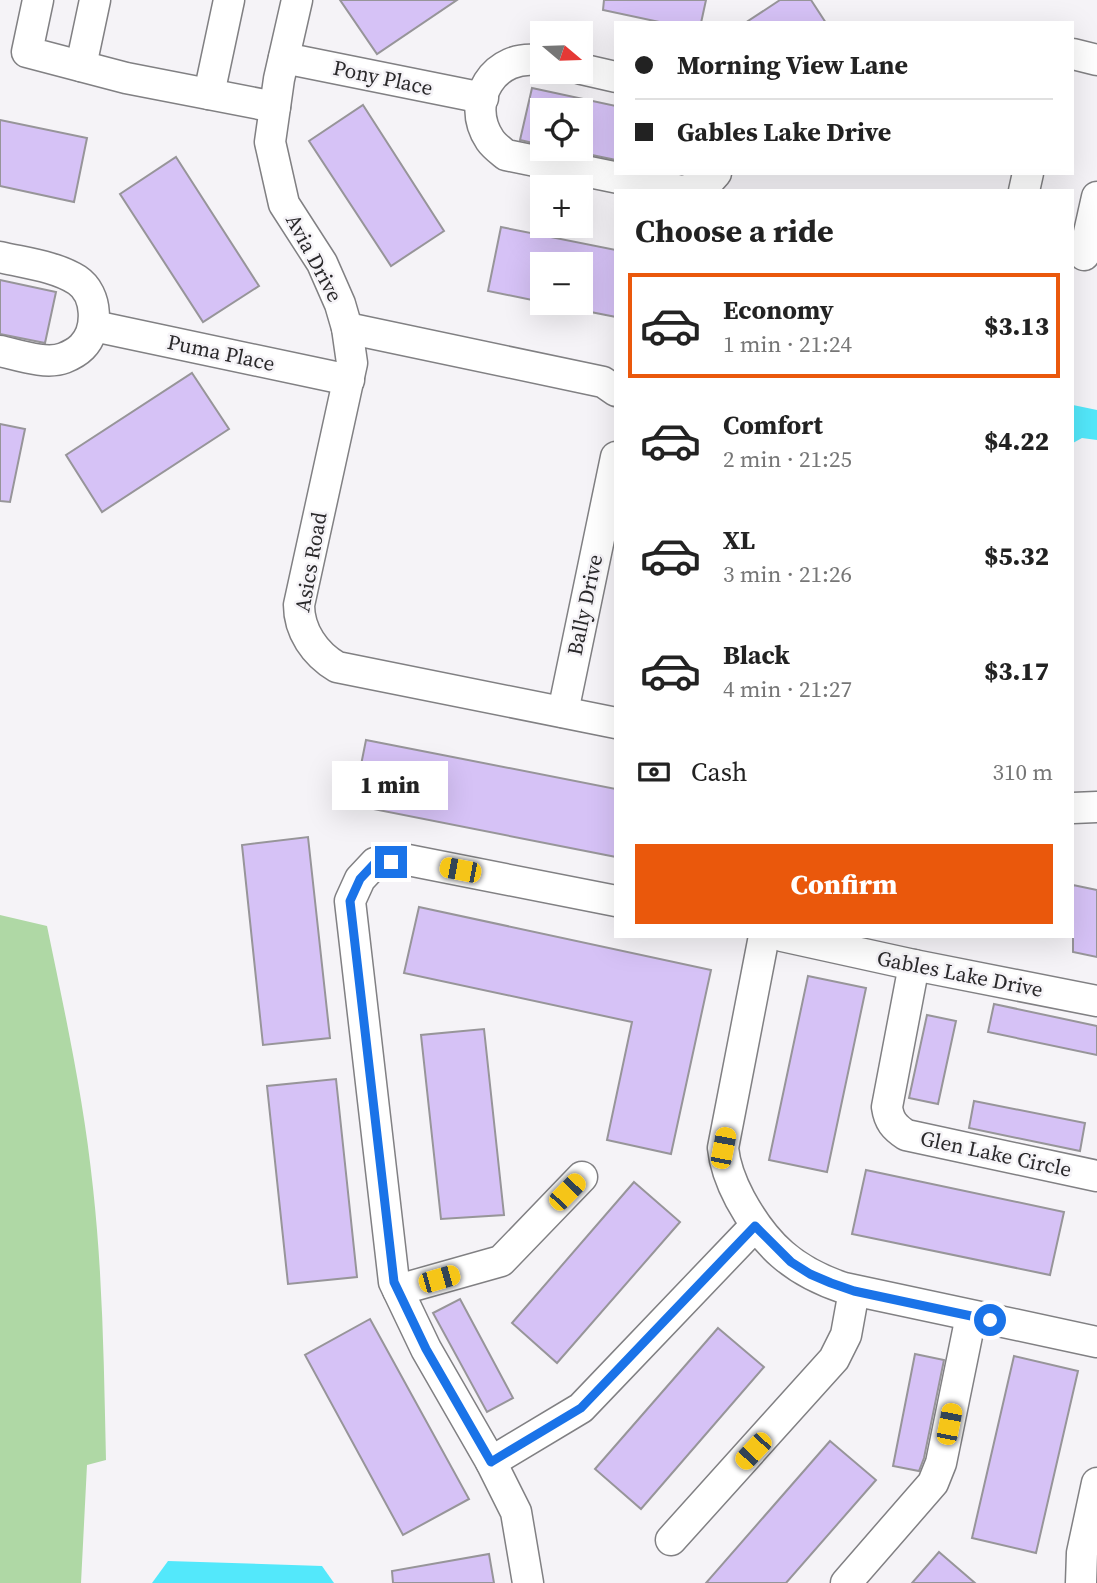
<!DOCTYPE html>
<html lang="en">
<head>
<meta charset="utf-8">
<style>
	body { margin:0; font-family:"Source Serif 4",serif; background:#f2f2f2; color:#222; height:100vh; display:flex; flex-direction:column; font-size:26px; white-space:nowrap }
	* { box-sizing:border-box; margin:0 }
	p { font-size:23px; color:#767676 }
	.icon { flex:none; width:38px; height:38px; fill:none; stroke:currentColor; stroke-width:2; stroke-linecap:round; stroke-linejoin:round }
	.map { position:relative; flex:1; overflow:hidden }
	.sheet { position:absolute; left:614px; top:189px; width:460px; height:749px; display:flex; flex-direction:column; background:#fff; border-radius:0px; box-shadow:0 7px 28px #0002 }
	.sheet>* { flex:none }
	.hud { position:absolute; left:614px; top:21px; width:460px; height:154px; border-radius:0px; box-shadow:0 7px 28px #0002; display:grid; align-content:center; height:154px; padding:0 21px; background:#fff }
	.needle { width:46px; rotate:109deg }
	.buttons { position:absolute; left:530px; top:21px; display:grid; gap:14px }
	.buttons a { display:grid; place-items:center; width:63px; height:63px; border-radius:0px; background:#fff; box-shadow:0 7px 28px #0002; font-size:35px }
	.end { position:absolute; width:32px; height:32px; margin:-16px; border:9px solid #1a73e8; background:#fff; box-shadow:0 0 0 4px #fff }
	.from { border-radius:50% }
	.bubble { position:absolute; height:49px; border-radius:0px; background:#fff; box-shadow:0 7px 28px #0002; font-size:23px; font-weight:800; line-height:49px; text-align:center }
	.car { position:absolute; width:21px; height:42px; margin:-21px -10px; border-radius:9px; box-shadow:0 0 5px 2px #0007; background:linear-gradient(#f5c518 24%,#345 0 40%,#f5c518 0 76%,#345 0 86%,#f5c518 0) }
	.hud b { display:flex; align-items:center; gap:24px; height:66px; font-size:26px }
	.hud b+b { border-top:2px solid #e0e0e0 }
	.hud i { width:18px; height:18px; background:#222 }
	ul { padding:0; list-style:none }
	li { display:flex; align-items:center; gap:21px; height:105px; margin:0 14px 10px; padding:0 7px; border:4px solid transparent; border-radius:0px }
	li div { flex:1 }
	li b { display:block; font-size:26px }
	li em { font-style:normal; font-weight:800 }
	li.current { border-color:#ea580c }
	li>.icon { width:63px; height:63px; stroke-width:1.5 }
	h2 { padding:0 21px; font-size:32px; line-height:84px }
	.pay { display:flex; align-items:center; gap:18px; height:77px; padding:0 21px; font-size:26px }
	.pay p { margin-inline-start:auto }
	.primary-button { display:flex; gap:14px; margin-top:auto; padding:14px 21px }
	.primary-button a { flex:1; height:80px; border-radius:0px; background:#ea580c; color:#fff; font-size:28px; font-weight:800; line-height:80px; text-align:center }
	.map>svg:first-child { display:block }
	.green { fill:#afd8a5 }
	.water { fill:#53e8fb }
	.building { fill:#d6c2f6; stroke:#979599; stroke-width:2 }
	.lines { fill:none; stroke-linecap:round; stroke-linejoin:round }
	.minor-casing { stroke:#818083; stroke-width:33 }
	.minor { stroke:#fff; stroke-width:30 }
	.route { stroke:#1a73e8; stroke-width:9 }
	.labels { text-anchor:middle; stroke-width:5; stroke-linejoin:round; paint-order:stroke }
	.street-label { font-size:21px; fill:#2a292b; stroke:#f5f3f7 }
</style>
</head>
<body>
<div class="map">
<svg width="1097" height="1583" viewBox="0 0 1097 1583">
	<rect width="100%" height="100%" fill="#f5f3f7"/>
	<path class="green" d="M0,915L47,926C65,1013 84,1100 93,1188C103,1279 104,1370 106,1460L87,1465L81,1583H0Z"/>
	<g class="water">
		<polygon points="1073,405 1097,410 1097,440 1082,438 1073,443"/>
		<polygon points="168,1561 322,1566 334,1583 152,1583"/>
	</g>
	<g class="building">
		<polygon points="340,0 457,0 377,54"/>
		<polygon points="604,0 706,0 701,23 664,23 603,10"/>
		<polygon points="780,0 811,0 826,23 745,23"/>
		<polygon points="532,88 616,106 616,160 563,149 581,149 581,110 542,110 542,145 520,140"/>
		<polygon points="363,105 444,231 391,266 309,141"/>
		<polygon points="0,120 87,138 74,202 0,186"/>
		<polygon points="176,157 259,286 203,322 120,194"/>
		<polygon points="501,227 616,250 616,317 545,303 581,303 581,264 542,264 542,302 488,291"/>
		<polygon points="0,280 56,292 45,343 0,334"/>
		<polygon points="192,373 229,429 102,512 66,455"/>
		<polygon points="0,424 25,429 10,502 0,501"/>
		<polygon points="366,740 616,789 616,857 353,805"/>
		<polygon points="308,837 330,1038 263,1045 242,845"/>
		<polygon points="1073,885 1097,890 1097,957 1073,952"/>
		<polygon points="419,907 711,970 671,1154 607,1140 632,1022 404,973"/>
		<polygon points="808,976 866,988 827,1172 769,1160"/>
		<polygon points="994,1004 1097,1026 1097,1055 988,1032"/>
		<polygon points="927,1015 956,1021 938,1104 909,1098"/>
		<polygon points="484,1029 504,1215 441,1219 421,1035"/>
		<polygon points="336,1079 357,1277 288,1284 267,1086"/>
		<polygon points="974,1101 1085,1123 1080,1151 969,1128"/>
		<polygon points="866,1170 1064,1212 1050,1275 852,1234"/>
		<polygon points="634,1182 680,1222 557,1363 512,1323"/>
		<polygon points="460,1299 513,1398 487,1412 433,1313"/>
		<polygon points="370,1319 469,1499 403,1535 305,1355"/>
		<polygon points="718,1328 764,1367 641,1509 595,1469"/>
		<polygon points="915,1354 944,1360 924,1458 919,1471 893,1466"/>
		<polygon points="1014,1356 1078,1371 1036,1553 972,1538"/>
		<polygon points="830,1441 876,1480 786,1583 706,1583"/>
		<polygon points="939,1552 975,1583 912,1583"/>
		<polygon points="489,1554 494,1583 393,1583 392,1571"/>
	</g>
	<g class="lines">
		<defs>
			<g id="minor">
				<polyline points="38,0 27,52 126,78 275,107"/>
				<path d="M297,0L279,79L270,142L284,204L322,263L340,304L347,328L352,363L299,605C299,631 315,654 337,667L616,723"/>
				<polyline points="1073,54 1097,60"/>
				<polyline points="284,58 483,98"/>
				<path d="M542,61C494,51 464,102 490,140C494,146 501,151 506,155L682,191"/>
				<polyline points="81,66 95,0"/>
				<polyline points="581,69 616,77"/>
				<polyline points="209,94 229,0"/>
				<polyline points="684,191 708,182 716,173"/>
				<polyline points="1024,191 1028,173"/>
				<polyline points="1084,255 1097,197"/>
				<path d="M0,257C25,263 55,266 77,280C98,294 99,330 82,347C78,351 69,356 64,358C46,365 18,355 0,351"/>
				<polyline points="94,326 349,380"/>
				<polyline points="347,328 603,382 616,391"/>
				<polyline points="563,712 616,457"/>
				<polyline points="1073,808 1097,807"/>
				<path d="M764,936L723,1148C725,1167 731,1182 740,1199C765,1245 793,1271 844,1288L1097,1342"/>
				<polyline points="782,936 914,965 1097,1001"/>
				<path d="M914,965L887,1107C889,1121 894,1127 906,1135L1097,1176"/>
				<polyline points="398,1290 501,1261 582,1177"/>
				<polyline points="491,1462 581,1408 755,1226"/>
				<polyline points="671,1540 834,1359 846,1335 854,1291"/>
				<polyline points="528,1583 516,1512 491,1462 426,1349 394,1282 350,901 360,879 375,863 408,860 616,901"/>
				<polyline points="846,1583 933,1483 941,1463 971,1316"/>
				<polyline points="1081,1583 1082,1553 1097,1483"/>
			</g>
		</defs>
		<use href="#minor" class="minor-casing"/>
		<use href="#minor" class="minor"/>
	</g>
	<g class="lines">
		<polyline class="route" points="391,862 375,863 360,879 350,901 394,1282 426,1349 491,1462 581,1408 755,1226 791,1262 810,1274 831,1283 854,1291 990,1320"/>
	</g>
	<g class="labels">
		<g class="street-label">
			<text transform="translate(383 78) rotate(12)" y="7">Pony Place</text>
			<text transform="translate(314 258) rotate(62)" y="7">Avia Drive</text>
			<text transform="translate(221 353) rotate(12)" y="7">Puma Place</text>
			<text transform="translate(311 562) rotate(-80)" y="7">Asics Road</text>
			<text transform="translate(585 605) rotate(-78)" y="7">Bally Drive</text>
			<text transform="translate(960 974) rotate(11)" y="7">Gables Lake Drive</text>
			<text transform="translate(996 1154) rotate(12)" y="7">Glen Lake Circle</text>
		</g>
	</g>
</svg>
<div class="buttons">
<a><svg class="needle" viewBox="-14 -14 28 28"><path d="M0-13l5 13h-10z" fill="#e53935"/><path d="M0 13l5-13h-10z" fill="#767676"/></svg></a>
<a><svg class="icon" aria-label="locate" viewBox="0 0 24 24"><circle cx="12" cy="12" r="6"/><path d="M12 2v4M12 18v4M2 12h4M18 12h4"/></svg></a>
<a>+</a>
<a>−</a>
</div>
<i class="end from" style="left:990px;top:1320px"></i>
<i class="end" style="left:391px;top:862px"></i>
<div class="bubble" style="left:332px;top:761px;width:116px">1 min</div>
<i class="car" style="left:460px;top:870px;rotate:281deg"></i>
<i class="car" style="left:723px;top:1148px;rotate:11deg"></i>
<i class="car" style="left:567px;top:1192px;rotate:44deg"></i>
<i class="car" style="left:439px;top:1279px;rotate:74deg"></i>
<i class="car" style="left:949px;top:1424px;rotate:11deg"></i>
<i class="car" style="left:753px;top:1451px;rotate:223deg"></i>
<div class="hud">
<b><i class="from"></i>Morning View Lane</b>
<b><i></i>Gables Lake Drive</b>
</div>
<section class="sheet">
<h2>Choose a ride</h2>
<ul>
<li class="current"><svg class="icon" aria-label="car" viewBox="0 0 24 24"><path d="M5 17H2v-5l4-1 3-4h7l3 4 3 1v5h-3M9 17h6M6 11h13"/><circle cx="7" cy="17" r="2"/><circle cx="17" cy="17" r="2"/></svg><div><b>Economy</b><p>1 min · 21:24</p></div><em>$3.13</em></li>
<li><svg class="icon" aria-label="car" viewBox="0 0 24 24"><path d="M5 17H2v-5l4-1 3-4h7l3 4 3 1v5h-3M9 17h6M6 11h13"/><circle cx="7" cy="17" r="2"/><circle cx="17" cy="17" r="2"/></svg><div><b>Comfort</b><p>2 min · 21:25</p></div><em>$4.22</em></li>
<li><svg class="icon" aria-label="car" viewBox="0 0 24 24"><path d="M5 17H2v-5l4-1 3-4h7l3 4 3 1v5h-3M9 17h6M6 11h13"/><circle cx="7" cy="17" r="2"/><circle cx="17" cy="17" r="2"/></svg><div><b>XL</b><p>3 min · 21:26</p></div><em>$5.32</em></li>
<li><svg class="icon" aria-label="car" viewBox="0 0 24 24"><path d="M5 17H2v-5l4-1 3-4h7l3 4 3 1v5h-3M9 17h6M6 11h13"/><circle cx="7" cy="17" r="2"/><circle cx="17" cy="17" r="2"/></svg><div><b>Black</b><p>4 min · 21:27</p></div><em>$3.17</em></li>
</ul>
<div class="pay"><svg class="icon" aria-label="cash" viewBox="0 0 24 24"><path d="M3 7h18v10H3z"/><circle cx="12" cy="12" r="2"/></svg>Cash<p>310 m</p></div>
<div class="primary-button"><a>Confirm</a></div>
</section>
</div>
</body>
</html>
